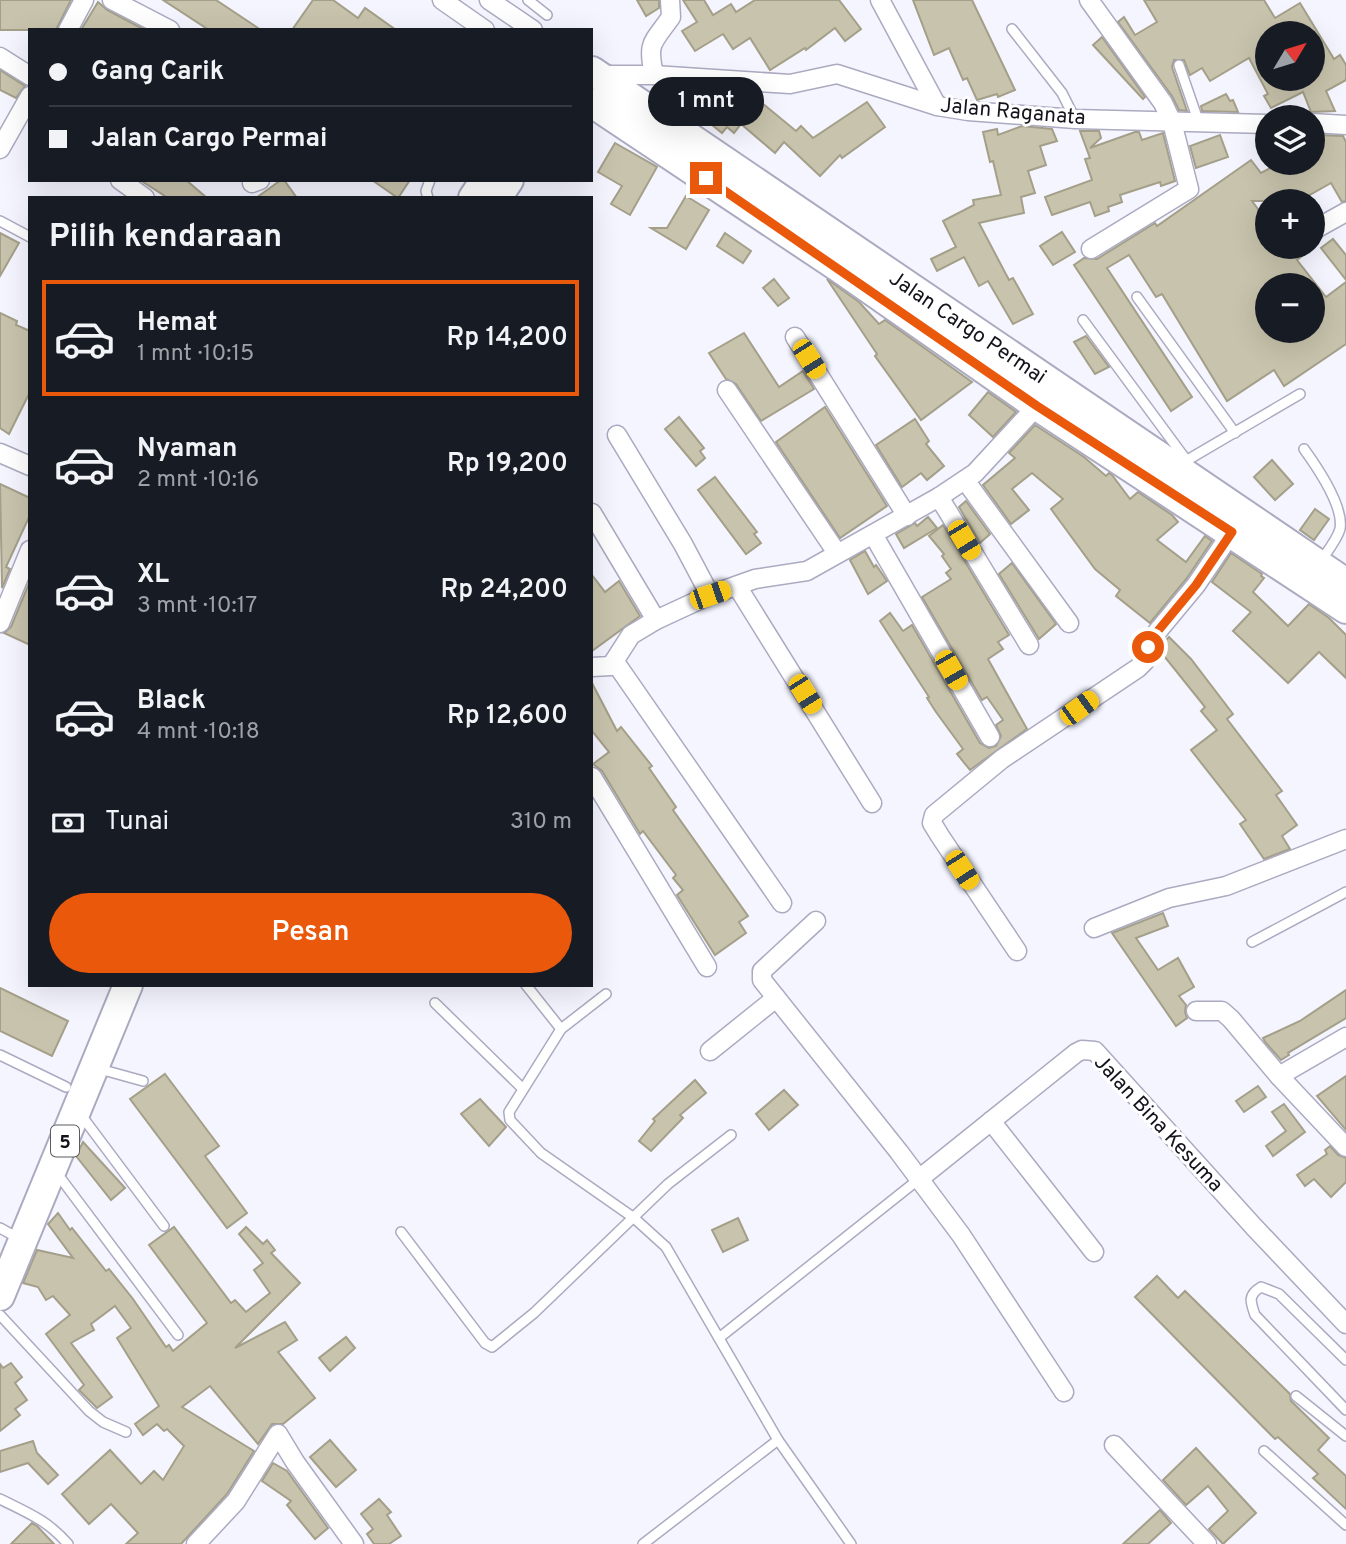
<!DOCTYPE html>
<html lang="id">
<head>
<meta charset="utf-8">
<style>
	body { margin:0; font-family:Overpass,sans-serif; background:#20242c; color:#f1f3f6; height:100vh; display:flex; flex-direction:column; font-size:26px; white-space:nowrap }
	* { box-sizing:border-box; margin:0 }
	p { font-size:23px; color:#9ea1a6 }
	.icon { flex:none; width:38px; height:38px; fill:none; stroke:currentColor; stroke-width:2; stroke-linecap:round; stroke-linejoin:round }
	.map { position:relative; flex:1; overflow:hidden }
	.side { position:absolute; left:28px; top:196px; width:565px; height:791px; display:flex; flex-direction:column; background:#171b24; border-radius:0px; box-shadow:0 7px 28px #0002 }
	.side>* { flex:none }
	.top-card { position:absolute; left:28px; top:28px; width:565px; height:154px; border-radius:0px; box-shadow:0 7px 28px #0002; display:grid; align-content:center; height:154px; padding:0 21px; background:#171b24 }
	.needle { width:46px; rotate:52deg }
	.tools { position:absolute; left:1255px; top:21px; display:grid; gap:14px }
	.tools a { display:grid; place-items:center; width:70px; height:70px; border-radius:50%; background:#171b24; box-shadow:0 7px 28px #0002; font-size:35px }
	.end { position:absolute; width:32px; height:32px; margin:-16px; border:9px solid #ea580c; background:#fff; box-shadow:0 0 0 4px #fff }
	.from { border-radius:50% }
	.bubble { position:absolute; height:49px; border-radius:24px; background:#171b24; box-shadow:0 7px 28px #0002; font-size:23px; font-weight:600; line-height:49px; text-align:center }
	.car { position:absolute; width:21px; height:42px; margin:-21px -10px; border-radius:9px; box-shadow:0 0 5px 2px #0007; background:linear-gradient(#f5c518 24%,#345 0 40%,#f5c518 0 76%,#345 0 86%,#f5c518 0) }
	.top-card b { display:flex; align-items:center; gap:24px; height:66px; font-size:26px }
	.top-card b+b { border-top:2px solid #363941 }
	.top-card i { width:18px; height:18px; background:#f1f3f6 }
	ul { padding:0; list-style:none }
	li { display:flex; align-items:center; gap:21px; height:116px; margin:0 14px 10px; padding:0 7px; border:4px solid transparent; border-radius:0px }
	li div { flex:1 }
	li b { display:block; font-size:26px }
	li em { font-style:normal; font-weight:600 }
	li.on { border-color:#ea580c }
	li>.icon { width:63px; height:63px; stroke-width:1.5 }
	h2 { padding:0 21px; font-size:32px; line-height:84px }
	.pay { display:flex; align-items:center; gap:18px; height:77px; padding:0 21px; font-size:26px }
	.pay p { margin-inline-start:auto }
	.primary-button { display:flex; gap:14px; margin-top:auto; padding:14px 21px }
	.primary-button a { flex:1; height:80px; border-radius:42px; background:#ea580c; color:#fff; font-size:28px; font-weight:600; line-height:80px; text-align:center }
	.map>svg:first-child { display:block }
	.building { fill:#c8c3ac; stroke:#a49f89; stroke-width:2; fill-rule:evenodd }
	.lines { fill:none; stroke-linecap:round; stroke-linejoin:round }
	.service-casing { stroke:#abaac1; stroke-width:12 }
	.minor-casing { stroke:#abaac1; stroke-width:21 }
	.trunk-casing { stroke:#abaac1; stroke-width:32 }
	.service { stroke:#fff; stroke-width:9 }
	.minor { stroke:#fff; stroke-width:18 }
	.trunk { stroke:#fff; stroke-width:28 }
	.route { stroke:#ea580c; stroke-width:9 }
	.labels { text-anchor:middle; stroke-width:6; stroke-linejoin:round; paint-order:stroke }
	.shield { fill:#fff; stroke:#5a5a5f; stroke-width:2 }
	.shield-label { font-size:19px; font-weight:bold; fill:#14131b }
	.street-label { font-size:21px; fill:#14131b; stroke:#fff }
</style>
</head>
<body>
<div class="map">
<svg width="1346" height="1544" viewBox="0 0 1346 1544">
	<rect width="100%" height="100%" fill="#f5f5ff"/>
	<g class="building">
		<polygon points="0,0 71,0 56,30 0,30"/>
		<polygon points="163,0 216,0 261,30 209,30"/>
		<polygon points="313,0 333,0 358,18 365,8 396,30 292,30"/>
		<polygon points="637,0 659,0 659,8 646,16"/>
		<polygon points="683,0 704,0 713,15 731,4 736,12 755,0 839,0 861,29 845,41 835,28 806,50 805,48 770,70 750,38 733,49 723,34 695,51 682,31 697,22"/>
		<polygon points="913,0 972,0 1015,90 998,97 997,94 977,100 967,78 963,80 949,48 934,55"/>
		<path d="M1144,0H1264L1275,18L1300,3L1334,59L1340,55L1346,65V80L1326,91L1335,111L1311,112L1303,92L1271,108L1264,96L1268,94L1249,58L1210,81L1202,68L1190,75L1184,60H1174L1172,67L1187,111L1179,110L1172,96L1118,22L1124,17L1135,35L1157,22ZM1267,33H1312V79H1298L1282,86L1278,79H1267Z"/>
		<polygon points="98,2 107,10 145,30 81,30"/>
		<polygon points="1102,37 1145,97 1143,99 1093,45"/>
		<polygon points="0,70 25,86 16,98 0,90"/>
		<polygon points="720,91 743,110 748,104 755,111 762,103 796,131 801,126 813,138 867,102 885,127 842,158 840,155 820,176 784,142 775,153 741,124 734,133 727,127 722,133 700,115"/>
		<polygon points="1226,94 1230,101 1233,100 1238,112 1202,111 1201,106"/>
		<polygon points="1022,126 1052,129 1057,141 1040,146 1046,165 1028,171 1035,193 1021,197 1024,213 979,223 1009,280 1013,278 1033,314 1013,324 988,281 979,286 964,257 937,271 931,259 956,247 943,221 974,205 973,200 1001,195 993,161 990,162 983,132 997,129 998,135"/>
		<polygon points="1080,131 1099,131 1101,138 1090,148 1135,132 1139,132 1142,140 1163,133 1175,181 1161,186 1160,182 1120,195 1122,202 1108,207 1109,211 1095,216 1090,202 1052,215 1045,197 1092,180 1085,159 1090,158"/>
		<polygon points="1220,135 1228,157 1196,168 1190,146"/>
		<path d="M1317,135L1343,136L1346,142V201L1342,202L1331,183L1299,201H1252L1267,221V247H1314L1297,260L1326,297L1346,282V344L1284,386L1274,370L1227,401L1162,294L1156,297L1129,255L1107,268L1192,397L1171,411L1074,265L1084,258L1097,259L1155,223L1157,226L1251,160L1261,173L1280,163H1312V137ZM1267,285H1312V331H1267Z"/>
		<polygon points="615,143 657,167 630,215 611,204 622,186 598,172"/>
		<polygon points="140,180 186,180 207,198 168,198"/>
		<polygon points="281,180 284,180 297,198 256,198"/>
		<polygon points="372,180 410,180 398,198"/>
		<polygon points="686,196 709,210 686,249 651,228 667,228"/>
		<polygon points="1062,232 1075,252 1053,265 1040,246"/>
		<polygon points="0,233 19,243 0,276"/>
		<polygon points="725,233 751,251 743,263 717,246"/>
		<polygon points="1333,239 1346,255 1346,280 1321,248"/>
		<polygon points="774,279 789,298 778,306 763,288"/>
		<polygon points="827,279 859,302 879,324 885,320 972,382 921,420 875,356 877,354"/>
		<polygon points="0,313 17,321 16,325 30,331 30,392 9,434 0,428"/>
		<polygon points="744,333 779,387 803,371 814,389 761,421 736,384 726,379 709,353"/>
		<polygon points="1086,336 1109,367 1095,374 1074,342"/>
		<polygon points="988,392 1016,412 993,437 969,415"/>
		<polygon points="825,407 887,506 840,538 776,442"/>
		<polygon points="679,417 704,448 700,451 705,458 696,466 665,429"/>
		<polygon points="915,419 929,441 926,444 944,466 927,480 921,473 902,487 876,445"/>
		<polygon points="1035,425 1084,457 1106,476 1109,473 1112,475 1130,499 1138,492 1172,515 1178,522 1157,540 1186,562 1205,536 1212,541 1187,578 1150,623 1116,596 1120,590 1095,569 1051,509 1063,499 1032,473 1012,489 1029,510 1011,524 983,485 1015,458 1009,453"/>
		<polygon points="1272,460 1293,484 1275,500 1254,477"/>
		<polygon points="715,477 757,532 754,534 761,543 746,554 698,490"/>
		<polygon points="0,484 30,498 30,515 6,567 10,569 2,588"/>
		<polygon points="966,501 990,534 980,543 959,507"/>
		<polygon points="1315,509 1329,519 1314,540 1300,530"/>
		<polygon points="928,517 937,528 904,548 896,534 915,523 917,526"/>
		<polygon points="943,525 1009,635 998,642 1003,649 988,659 1027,729 970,770 957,754 963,749 936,712 927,698 929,697 880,621 890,613 903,631 912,625 980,743 989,748 996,746 1001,736 996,725 1003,720 987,697 982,700 922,597 951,579 946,573 951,569 942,556 944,554 929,536"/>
		<polygon points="865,551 874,567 876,565 887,581 868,594 850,560"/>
		<polygon points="1231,553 1262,574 1261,576 1264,578 1253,592 1288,626 1309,604 1329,618 1346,635 1346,678 1319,652 1288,683 1233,631 1251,612 1212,582"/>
		<polygon points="1012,563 1056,624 1039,639 999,574"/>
		<polygon points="592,575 605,592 619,581 640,616 592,651"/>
		<polygon points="30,581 30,645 4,633 11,627"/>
		<polygon points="1169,637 1191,659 1233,714 1227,719 1282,791 1276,795 1297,825 1282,836 1290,849 1264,859 1240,824 1246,820 1191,750 1217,730 1201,711 1205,707 1160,651 1162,644"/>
		<polygon points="592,683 617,731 621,727 652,766 649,768 676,807 673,810 748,916 739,922 746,933 715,955 677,895 683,890 673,878 676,875 643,831 640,834 602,771 593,764 609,752 592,731"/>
		<polygon points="1163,913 1168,926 1136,938 1158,970 1178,958 1194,987 1179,996 1186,1005 1185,1012 1187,1018 1176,1026 1112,933"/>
		<polygon points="0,988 68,1021 52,1056 0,1031"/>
		<polygon points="1346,990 1346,1018 1288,1053 1289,1055 1281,1060 1265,1042 1263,1038 1300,1021"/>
		<polygon points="165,1074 219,1146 205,1156 247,1213 227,1228 130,1099"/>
		<polygon points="1346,1076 1346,1130 1317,1096"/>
		<polygon points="695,1080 706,1093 680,1115 683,1118 651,1151 639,1141 655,1121 653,1119"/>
		<polygon points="1258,1086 1266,1097 1244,1112 1236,1101"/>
		<polygon points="784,1090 798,1105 769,1130 756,1114"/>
		<polygon points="480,1099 506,1127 489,1146 461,1114"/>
		<polygon points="1284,1104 1305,1132 1273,1156 1266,1146 1286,1131 1272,1112"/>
		<polygon points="83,1142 125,1188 111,1200 76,1156"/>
		<polygon points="1330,1146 1338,1155 1346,1158 1346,1182 1331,1197 1314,1179 1305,1186 1297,1175 1327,1154 1325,1150"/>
		<polygon points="58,1213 70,1230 72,1228 106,1271 109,1269 133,1299 166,1347 169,1345 173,1351 207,1323 149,1245 174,1227 231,1303 235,1300 246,1312 270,1293 254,1270 263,1263 239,1234 246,1227 263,1244 267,1240 275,1250 271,1253 300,1283 235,1348 285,1322 297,1340 278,1352 315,1398 283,1424 272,1424 258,1444 210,1386 182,1407 254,1451 227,1494 181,1544 126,1544 138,1533 111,1504 89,1524 62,1494 110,1450 141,1484 154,1471 163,1480 184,1446 167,1429 164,1431 157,1424 143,1435 135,1424 159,1406 117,1338 131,1328 115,1306 91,1324 94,1330 71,1343 112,1397 97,1408 79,1390 84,1385 46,1334 70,1315 53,1296 46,1300 38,1287 23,1283 37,1250 73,1258 48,1224"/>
		<polygon points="738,1218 748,1240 723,1252 712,1230"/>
		<polygon points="1157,1276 1178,1298 1185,1291 1290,1394 1291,1401 1329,1438 1318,1450 1346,1476 1346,1509 1313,1478 1318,1474 1278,1437 1275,1439 1135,1297"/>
		<polygon points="346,1337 355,1348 330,1371 319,1358"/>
		<polygon points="11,1363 22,1377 15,1383 27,1400 15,1409 20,1415 0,1431 0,1364 3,1368"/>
		<polygon points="330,1440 356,1470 336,1487 310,1457"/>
		<polygon points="33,1441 37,1453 58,1475 48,1484 28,1463 0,1472 0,1451"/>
		<polygon points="1196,1448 1256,1513 1223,1544 1209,1529 1228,1511 1208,1486 1186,1505 1163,1480"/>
		<polygon points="273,1463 287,1471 328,1528 315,1539 287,1505 291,1501 262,1481"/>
		<polygon points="379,1499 391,1512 387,1515 401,1536 389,1544 374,1544 367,1534 373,1529 361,1514"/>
		<polygon points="1160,1510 1171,1523 1148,1544 1123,1544"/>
		<polygon points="32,1523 37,1526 54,1544 11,1544"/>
	</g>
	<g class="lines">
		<defs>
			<g id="service">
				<polyline points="528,0 547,15"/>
				<polyline points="1012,29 1062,93 1075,119"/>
				<polyline points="1179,65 1199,123"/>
				<polyline points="428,198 426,191 430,180"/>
				<polyline points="0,221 30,237"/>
				<polyline points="1137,297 1235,433"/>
				<polyline points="1083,320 1187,461"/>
				<path d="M1304,449C1317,467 1344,506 1340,529C1337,540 1326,553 1320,562"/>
				<polyline points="1184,462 1300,394"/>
				<polyline points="1252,942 1346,892"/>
				<polyline points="526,985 561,1029"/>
				<polyline points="606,994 561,1029 509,1112 510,1120 541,1153 634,1218 666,1247 778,1440 851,1544"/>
				<polyline points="435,1003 523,1089"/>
				<polyline points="0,1055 66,1087"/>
				<polyline points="96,1068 143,1081"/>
				<polyline points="78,1114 84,1119 164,1226"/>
				<polyline points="54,1173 62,1180 178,1335"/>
				<polyline points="0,1228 20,1239"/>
				<polyline points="401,1232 485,1343 492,1347 534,1313 668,1184 731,1135"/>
				<polyline points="0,1315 89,1411 103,1422 126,1432"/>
				<polyline points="719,1338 919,1179"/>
				<path d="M1346,1360L1279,1294L1261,1287C1248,1295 1250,1301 1255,1315L1346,1410"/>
				<polyline points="1296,1396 1346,1436"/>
				<polyline points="1264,1451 1346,1525"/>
				<path d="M0,1499C28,1513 47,1520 68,1544"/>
				<polyline points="643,1544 778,1440"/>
			</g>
			<g id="minor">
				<polyline points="112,0 170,30"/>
				<polyline points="442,0 485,30"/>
				<polyline points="489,0 533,30"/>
				<polyline points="880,0 937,106"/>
				<polyline points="1089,0 1163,103 1172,122 1189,189 1091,249"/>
				<polyline points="68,30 84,0"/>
				<polyline points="0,57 30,76"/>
				<polyline points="601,75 654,75 790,84 837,74 937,106 968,111 1075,119 1267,124"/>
				<path d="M654,75C647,42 652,44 671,17L670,0"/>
				<polyline points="1312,123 1346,125"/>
				<polyline points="0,149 30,96"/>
				<polyline points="120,180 145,198"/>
				<polyline points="252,183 260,180"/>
				<polyline points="1312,231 1346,212"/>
				<polyline points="795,337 907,516"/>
				<polyline points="727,390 837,553"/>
				<polyline points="617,435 683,544 710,595"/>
				<polyline points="0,453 30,466"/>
				<polyline points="965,480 1069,623"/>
				<polyline points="939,497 1029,645"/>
				<polyline points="592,513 656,620"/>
				<polyline points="874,536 990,737"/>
				<polyline points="737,586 872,803"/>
				<polyline points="0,623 30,550"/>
				<polyline points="615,662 782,903"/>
				<polyline points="592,667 611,666 631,635 656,620 710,595 755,579 807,571 939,497 975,473 1037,406"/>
				<polyline points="592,777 707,967"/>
				<polyline points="816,921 762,971 762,980 899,1152 961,1235 1064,1392"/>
				<polyline points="1094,928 1169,898 1226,886 1346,839"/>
				<polyline points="1017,951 940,836 932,823 934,815 1002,759 1138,668 1145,661 1152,638 1196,585 1232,532"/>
				<polyline points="1196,1011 1222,1011 1231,1019 1279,1076 1346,1147"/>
				<polyline points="710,1051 776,998"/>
				<polyline points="1279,1076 1346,1037"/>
				<polyline points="991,1121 1094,1252"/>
				<polyline points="919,1179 1076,1053 1082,1050 1095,1051 1254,1227 1346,1324"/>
				<polyline points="1114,1445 1207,1544"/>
				<polyline points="196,1544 236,1501 278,1434 295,1462 354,1544"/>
			</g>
			<g id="trunk">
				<polyline points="592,71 1346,583"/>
				<polyline points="592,103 838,267 1037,406 1346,609"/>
				<polyline points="473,198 485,180"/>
				<polyline points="497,198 509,180"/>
				<polyline points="0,1296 128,985"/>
			</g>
		</defs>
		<use href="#service" class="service-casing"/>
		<use href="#minor" class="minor-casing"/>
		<use href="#trunk" class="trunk-casing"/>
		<use href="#service" class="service"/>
		<use href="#minor" class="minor"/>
		<use href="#trunk" class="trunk"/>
	</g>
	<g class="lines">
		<polyline class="route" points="706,178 1037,406 1232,532 1196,585 1152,638 1148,647"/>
	</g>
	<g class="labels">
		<rect class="shield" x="51" y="1125.5" width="28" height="31" rx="5"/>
		<g class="shield-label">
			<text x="65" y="1148">5</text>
		</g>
		<g class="street-label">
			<text transform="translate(1013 111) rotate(5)" y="7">Jalan Raganata</text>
			<text transform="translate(968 327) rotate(34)" y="7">Jalan Cargo Permai</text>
			<text transform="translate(1159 1123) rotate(47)" y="7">Jalan Bina Kesuma</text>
		</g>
	</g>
</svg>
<div class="tools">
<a><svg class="needle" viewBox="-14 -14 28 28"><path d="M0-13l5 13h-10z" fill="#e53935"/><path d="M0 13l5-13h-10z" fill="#9ea1a6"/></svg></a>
<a><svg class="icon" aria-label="layers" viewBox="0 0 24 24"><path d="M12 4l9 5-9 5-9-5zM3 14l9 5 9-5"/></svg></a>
<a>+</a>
<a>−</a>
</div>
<i class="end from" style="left:1148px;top:647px"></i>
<i class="end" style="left:706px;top:178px"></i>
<div class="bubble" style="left:648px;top:77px;width:116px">1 mnt</div>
<i class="car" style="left:809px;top:359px;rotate:148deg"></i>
<i class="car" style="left:964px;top:540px;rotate:149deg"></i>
<i class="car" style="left:710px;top:595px;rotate:71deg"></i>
<i class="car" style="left:951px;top:670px;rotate:150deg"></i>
<i class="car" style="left:805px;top:694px;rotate:148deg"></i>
<i class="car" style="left:1079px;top:708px;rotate:54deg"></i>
<i class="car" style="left:962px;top:870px;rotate:147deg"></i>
<div class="top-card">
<b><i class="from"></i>Gang Carik</b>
<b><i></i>Jalan Cargo Permai</b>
</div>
<section class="side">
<h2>Pilih kendaraan</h2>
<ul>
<li class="on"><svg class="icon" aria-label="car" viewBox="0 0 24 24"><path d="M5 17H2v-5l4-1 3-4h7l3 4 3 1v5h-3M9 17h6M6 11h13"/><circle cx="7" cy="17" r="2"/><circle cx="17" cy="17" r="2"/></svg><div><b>Hemat</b><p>1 mnt · 10:15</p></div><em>Rp 14,200</em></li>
<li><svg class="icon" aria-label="car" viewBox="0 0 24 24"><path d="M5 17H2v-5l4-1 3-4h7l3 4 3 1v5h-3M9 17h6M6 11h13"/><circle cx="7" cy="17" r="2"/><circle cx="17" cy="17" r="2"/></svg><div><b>Nyaman</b><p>2 mnt · 10:16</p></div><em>Rp 19,200</em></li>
<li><svg class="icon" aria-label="car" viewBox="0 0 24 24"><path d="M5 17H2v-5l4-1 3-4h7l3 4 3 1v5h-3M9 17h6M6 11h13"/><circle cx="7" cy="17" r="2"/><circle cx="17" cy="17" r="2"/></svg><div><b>XL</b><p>3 mnt · 10:17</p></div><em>Rp 24,200</em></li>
<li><svg class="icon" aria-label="car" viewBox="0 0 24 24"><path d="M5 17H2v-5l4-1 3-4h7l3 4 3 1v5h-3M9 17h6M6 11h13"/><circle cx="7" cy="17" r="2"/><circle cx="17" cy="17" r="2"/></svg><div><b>Black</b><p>4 mnt · 10:18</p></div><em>Rp 12,600</em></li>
</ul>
<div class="pay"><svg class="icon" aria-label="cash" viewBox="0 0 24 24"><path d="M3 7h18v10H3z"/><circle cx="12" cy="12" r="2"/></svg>Tunai<p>310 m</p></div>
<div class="primary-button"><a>Pesan</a></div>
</section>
</div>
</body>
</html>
